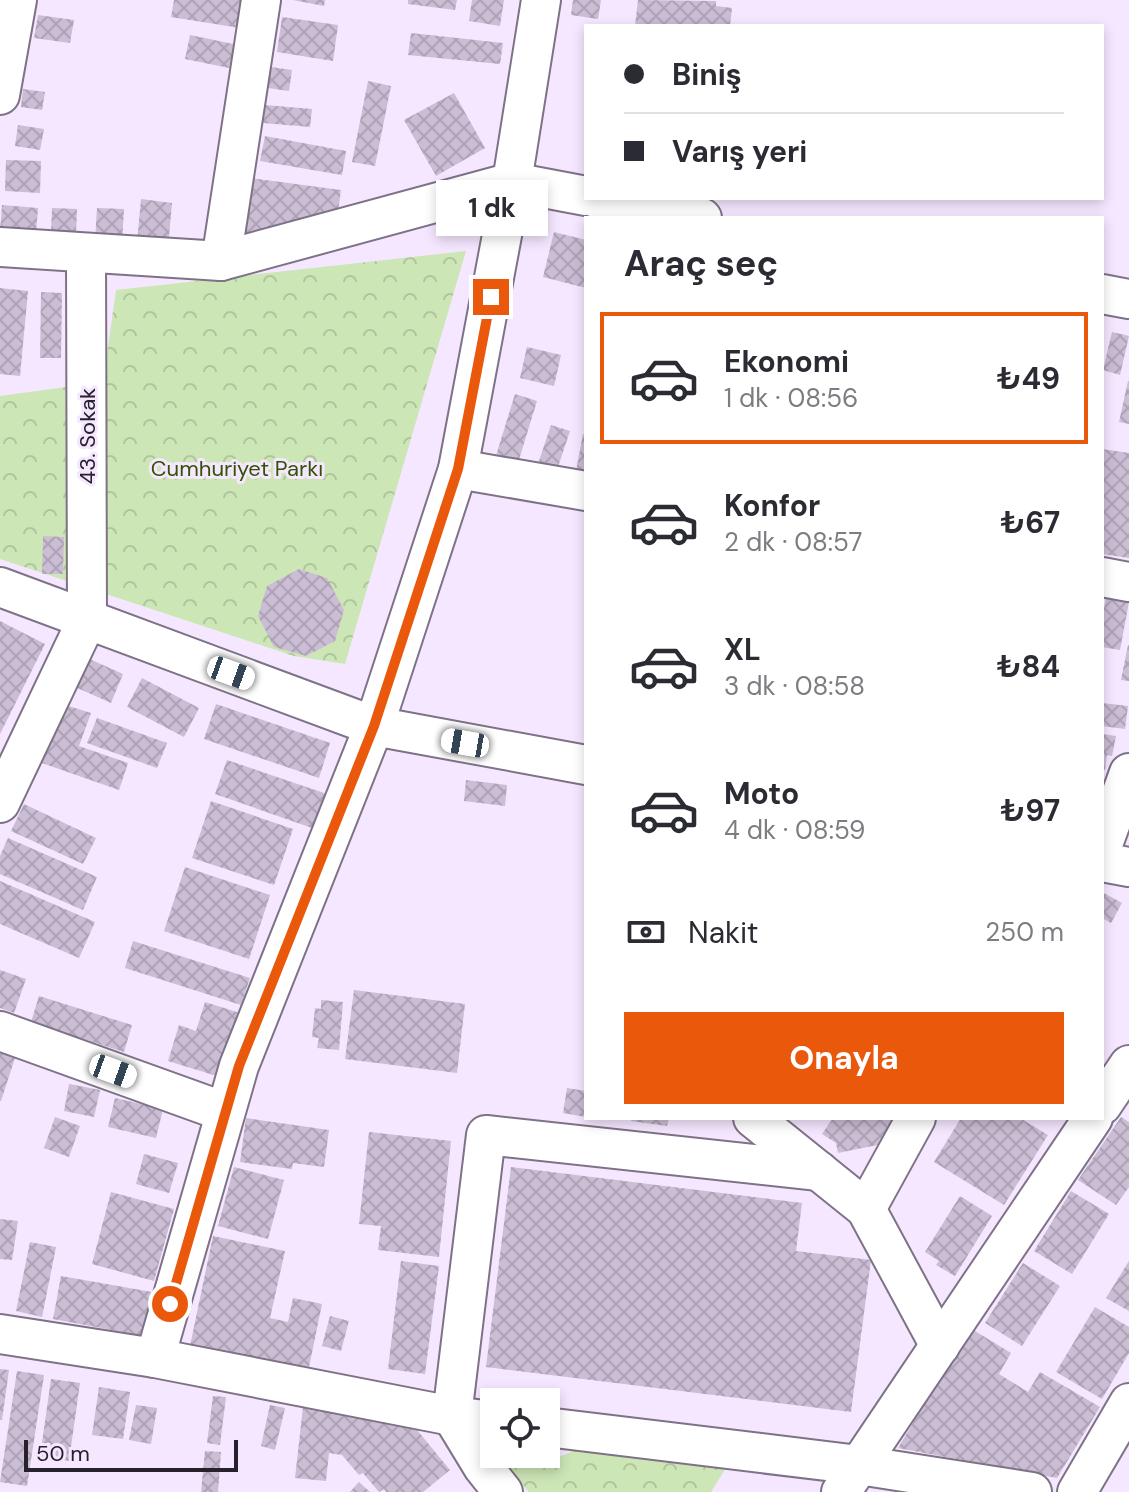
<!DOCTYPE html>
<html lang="tr">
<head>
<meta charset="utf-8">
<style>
	body { margin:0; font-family:"DM Sans",sans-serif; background:#f7f7f7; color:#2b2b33; height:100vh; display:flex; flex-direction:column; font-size:30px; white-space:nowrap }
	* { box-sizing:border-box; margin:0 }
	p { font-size:26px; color:#7c7c81 }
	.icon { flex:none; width:44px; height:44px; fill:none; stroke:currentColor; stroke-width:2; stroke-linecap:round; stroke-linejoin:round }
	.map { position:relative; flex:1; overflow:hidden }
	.drawer { position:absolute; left:584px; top:216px; width:520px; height:904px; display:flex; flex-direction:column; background:#fff; border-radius:0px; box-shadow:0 4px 12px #0003 }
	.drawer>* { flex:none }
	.guide { position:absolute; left:584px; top:24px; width:520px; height:176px; border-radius:0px; box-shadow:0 4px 12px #0003; display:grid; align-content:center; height:176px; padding:0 40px; background:#fff }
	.buttons { position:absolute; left:480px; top:1388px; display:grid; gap:16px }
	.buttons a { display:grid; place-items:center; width:80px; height:80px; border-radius:0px; background:#fff; box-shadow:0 4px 12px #0003; font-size:40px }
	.scale { position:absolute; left:24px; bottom:20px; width:214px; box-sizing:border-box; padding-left:8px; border:4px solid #26212a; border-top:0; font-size:22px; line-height:28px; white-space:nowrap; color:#26212a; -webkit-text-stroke:6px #f5e7ff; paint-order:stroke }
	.end { position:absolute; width:36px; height:36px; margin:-18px; border:10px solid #ea580c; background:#fff; box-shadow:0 0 0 4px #fff }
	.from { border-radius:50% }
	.bubble { position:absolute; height:56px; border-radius:0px; background:#fff; box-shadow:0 4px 12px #0003; font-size:26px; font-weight:700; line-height:56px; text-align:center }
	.car { position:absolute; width:24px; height:48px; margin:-24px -12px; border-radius:10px; box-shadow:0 0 6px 2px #0007; background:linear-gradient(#fff 24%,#345 0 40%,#fff 0 76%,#345 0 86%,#fff 0) }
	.guide b { display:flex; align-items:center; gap:28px; height:76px; font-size:30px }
	.guide b+b { border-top:2px solid #e1e1e2 }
	.guide i { width:20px; height:20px; background:#2b2b33 }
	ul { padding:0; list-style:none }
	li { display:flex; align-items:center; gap:24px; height:132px; margin:0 16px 12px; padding:0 24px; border:4px solid transparent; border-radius:0px }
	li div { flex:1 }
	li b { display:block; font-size:30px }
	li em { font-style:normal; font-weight:700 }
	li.current { border-color:#ea580c }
	li>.icon { width:72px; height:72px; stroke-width:1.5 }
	h2 { padding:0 40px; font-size:36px; line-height:96px }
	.pay { display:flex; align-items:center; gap:20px; height:88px; padding:0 40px; font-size:30px }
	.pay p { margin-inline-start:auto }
	.cta { display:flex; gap:16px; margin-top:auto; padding:16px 40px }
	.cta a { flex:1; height:92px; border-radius:0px; background:#ea580c; color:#fff; font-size:32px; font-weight:700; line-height:92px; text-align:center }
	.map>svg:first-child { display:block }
	.park { fill:url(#park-crowns) }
	.building { fill:url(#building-cross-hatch) }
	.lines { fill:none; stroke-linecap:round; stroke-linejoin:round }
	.minor-casing { stroke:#7e7287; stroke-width:42 }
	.minor { stroke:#fff; stroke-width:38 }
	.route { stroke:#ea580c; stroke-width:10 }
	.labels { text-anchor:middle; stroke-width:6; stroke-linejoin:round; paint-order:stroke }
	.street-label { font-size:22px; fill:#26212a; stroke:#f5e7ff }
	.park-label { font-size:22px; fill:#335303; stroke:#f5e7ff }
</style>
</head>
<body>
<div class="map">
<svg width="1129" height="1492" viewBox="0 0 1129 1492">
	<defs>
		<pattern id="park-crowns" width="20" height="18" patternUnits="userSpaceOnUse" patternTransform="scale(2)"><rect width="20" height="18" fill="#cde6b6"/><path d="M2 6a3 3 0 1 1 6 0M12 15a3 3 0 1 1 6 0" fill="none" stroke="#b0c59d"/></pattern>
		<pattern id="building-cross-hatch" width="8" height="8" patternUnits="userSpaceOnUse" patternTransform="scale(2)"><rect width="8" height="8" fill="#cabdd4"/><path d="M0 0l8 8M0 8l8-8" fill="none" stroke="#ada2b6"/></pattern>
	</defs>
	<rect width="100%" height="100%" fill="#f5e7ff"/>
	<g class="park">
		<polygon points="466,251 345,664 294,656 0,559 0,396 103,382 116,290"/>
		<polygon points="591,1443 729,1463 711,1492 529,1492 499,1457 501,1454 540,1454 555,1459"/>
	</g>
	<g class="building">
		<polygon points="174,0 244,0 240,28 171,17"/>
		<polygon points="293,0 325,0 324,6"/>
		<polygon points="408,0 457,0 455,10 408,4"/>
		<polygon points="472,0 504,0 500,26 469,21"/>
		<polygon points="573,0 601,0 598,19 571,15"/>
		<polygon points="638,0 716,1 716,6 732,8 730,26 635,26"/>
		<polygon points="38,15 74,20 70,43 34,38"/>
		<polygon points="282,17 338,25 333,61 277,52"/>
		<polygon points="411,33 503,43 500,64 408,55"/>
		<polygon points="190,35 243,46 239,70 185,59"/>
		<polygon points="271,67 292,70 289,91 268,88"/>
		<polygon points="368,81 391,86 375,166 352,162"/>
		<polygon points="23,89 45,92 42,110 21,107"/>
		<polygon points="454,93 485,148 436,176 404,120"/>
		<polygon points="265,105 312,109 310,127 263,123"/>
		<polygon points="18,125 44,129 40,150 15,146"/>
		<polygon points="265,136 346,151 342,175 260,161"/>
		<polygon points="6,160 41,161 40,193 5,191"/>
		<polygon points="251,178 341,190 337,219 243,235"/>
		<polygon points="141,199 172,203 168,247 137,243"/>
		<polygon points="2,205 38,208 36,234 0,232"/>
		<polygon points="52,208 77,209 76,234 51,233"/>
		<polygon points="97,208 124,209 122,242 95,241"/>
		<polygon points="554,232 586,240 586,288 543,277"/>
		<polygon points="0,288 28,291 20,376 0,374"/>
		<polygon points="41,292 62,293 61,358 40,358"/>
		<polygon points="1112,332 1129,336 1120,375 1103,370"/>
		<polygon points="527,347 561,355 554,386 520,378"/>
		<polygon points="1128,381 1129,381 1129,424 1119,422"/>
		<polygon points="515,394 537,401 517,466 495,459"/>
		<polygon points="551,425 570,431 557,470 538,464"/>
		<polygon points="583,434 586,435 586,473 576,471"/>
		<polygon points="1102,449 1129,453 1129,558 1102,554"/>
		<polygon points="43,536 64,537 63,574 42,574"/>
		<polygon points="299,569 327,578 344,610 335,641 306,656 274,647 258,616 267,586"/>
		<polygon points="1106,597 1129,602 1120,650 1102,647 1102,620"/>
		<polygon points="0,621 45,644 0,734"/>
		<polygon points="1128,645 1129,645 1129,681 1121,680"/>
		<polygon points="85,657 123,674 111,703 73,686"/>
		<polygon points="142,678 199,708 184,737 127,707"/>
		<polygon points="59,703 91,713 79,746 128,763 119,790 39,762"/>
		<polygon points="1102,703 1128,706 1125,729 1102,726"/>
		<polygon points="216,704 330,743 319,778 204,739"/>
		<polygon points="97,718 167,743 157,768 87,743"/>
		<polygon points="1102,734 1116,736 1112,756 1107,755 1105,770 1102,769"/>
		<polygon points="227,760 327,794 315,829 215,794"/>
		<polygon points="466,780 507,785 505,806 464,801"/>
		<polygon points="211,801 293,829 274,885 192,858"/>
		<polygon points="24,804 96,838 83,864 11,831"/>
		<polygon points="8,838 97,877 83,910 0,874 0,856"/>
		<polygon points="185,867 270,895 249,959 164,931"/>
		<polygon points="0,881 95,922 79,958 0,924"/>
		<polygon points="1102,892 1122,903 1111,923 1102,918"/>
		<polygon points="133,941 250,978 241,1005 125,968"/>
		<polygon points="0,970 26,979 14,1013 0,1008"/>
		<polygon points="354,990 465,1004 457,1073 345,1059"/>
		<polygon points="39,996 132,1025 124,1052 31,1022"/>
		<polygon points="321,1000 343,1002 339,1050 317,1048 319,1038 312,1037 315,1008 321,1009"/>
		<polygon points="205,1002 240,1013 220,1077 168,1061 179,1025 196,1031"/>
		<polygon points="0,1053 15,1058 1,1101 0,1101"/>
		<polygon points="69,1084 100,1090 94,1117 64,1111"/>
		<polygon points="567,1088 586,1091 586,1117 563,1113"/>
		<polygon points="115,1098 163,1109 156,1138 108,1127"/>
		<polygon points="55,1117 80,1126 69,1157 44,1148"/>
		<polygon points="1121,1117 1129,1122 1129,1187 1116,1205 1078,1180"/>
		<polygon points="246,1118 329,1130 324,1167 293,1163 292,1169 240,1162"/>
		<polygon points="632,1118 669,1118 667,1126 631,1121"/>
		<polygon points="833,1118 908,1118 892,1142 838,1153 836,1143 822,1134"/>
		<polygon points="961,1118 1020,1118 1048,1135 1004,1205 934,1162"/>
		<polygon points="369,1132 451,1141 439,1257 378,1250 381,1226 359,1224"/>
		<polygon points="144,1154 178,1163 169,1193 136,1184"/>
		<polygon points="234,1167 284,1180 268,1239 218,1226"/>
		<polygon points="511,1167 802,1203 796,1251 871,1260 851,1412 486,1367"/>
		<polygon points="1071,1191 1109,1214 1072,1274 1034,1251"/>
		<polygon points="111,1192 174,1209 154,1281 92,1264"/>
		<polygon points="960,1196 992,1216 955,1276 936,1265 939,1261 925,1252"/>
		<polygon points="0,1219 18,1221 12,1260 0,1259"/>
		<polygon points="213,1236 285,1251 270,1318 288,1322 293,1298 322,1304 309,1367 190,1346"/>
		<polygon points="30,1242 56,1247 42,1317 16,1311"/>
		<polygon points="401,1261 439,1266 425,1374 388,1369"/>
		<polygon points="1129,1261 1129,1311 1106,1298"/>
		<polygon points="1023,1263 1060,1286 1022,1346 985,1323"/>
		<polygon points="61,1276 152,1292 144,1336 53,1319"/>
		<polygon points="1095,1307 1129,1327 1129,1353 1102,1399 1056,1372"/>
		<polygon points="330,1316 349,1321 341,1351 322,1346"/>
		<polygon points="970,1328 1011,1353 999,1374 1028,1392 1040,1372 1100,1407 1057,1478 898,1448"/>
		<polygon points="0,1369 9,1370 2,1420 0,1420"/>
		<polygon points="17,1371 44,1375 27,1486 0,1482"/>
		<polygon points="51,1379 80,1383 69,1461 40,1457"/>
		<polygon points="99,1387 130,1392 123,1439 92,1435"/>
		<polygon points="213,1396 226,1397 220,1445 207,1443"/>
		<polygon points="136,1405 157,1408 151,1444 129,1440"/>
		<polygon points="270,1405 285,1408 275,1450 261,1446"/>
		<polygon points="303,1407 408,1419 450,1470 423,1492 386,1492 384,1489 379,1492 363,1473 359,1475 342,1455 329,1453 326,1481 295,1478"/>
		<polygon points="205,1451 221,1452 218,1492 201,1492"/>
		<polygon points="359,1482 370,1492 350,1492"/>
	</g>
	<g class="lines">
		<defs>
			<g id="minor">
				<polyline points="0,95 17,0"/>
				<polyline points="596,198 702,218"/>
				<polyline points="0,247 221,261 512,182 586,196"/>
				<polyline points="221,261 261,0"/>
				<polyline points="1102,294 1129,299"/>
				<polyline points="458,469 586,491"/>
				<polyline points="1102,577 1129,582"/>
				<polyline points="0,587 374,726 586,765"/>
				<polyline points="0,803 87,620 86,253"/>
				<polyline points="1102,847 1129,773"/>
				<polyline points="1102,862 1129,867"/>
				<polyline points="0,1031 225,1112"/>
				<polyline points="1102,1105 1129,1065"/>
				<polyline points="753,1118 866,1209 940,1346"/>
				<polyline points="866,1209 916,1118"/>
				<polyline points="0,1334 155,1358 452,1416 494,1421"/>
				<polyline points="155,1358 239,1066 374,726 458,469 512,182 541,0"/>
				<polyline points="546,1427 859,1465 1032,1492"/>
				<polyline points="503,1492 483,1467 452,1416 486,1135 819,1171"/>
				<polyline points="841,1492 1093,1118"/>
				<polyline points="1077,1492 1129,1403"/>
			</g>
		</defs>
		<use href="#minor" class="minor-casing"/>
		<use href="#minor" class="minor"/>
	</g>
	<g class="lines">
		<polyline class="route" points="170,1304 239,1066 374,726 458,469 491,297"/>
	</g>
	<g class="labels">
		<g class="street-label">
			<text transform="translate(87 436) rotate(-90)" y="8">43. Sokak</text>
		</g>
		<g class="park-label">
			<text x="237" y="476">Cumhuriyet Parkı</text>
		</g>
	</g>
</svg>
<div class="buttons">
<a><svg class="icon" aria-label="locate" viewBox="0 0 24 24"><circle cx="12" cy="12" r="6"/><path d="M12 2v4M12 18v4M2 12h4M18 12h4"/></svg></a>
</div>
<div class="scale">50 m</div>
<i class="end from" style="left:170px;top:1304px"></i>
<i class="end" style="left:491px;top:297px"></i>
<div class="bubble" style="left:436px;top:180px;width:112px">1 dk</div>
<i class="car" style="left:231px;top:673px;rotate:110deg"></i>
<i class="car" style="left:465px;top:743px;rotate:280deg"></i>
<i class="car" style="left:113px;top:1071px;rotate:110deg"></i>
<div class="guide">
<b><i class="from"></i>Biniş</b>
<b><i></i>Varış yeri</b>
</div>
<section class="drawer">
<h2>Araç seç</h2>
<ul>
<li class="current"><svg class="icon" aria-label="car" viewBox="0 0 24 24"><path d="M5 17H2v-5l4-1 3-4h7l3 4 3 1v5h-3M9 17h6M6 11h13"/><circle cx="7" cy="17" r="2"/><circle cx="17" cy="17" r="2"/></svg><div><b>Ekonomi</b><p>1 dk · 08:56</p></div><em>₺49</em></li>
<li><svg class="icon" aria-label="car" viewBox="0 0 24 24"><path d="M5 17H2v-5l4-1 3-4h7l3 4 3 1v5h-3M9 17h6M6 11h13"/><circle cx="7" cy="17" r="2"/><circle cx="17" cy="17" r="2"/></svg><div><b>Konfor</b><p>2 dk · 08:57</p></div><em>₺67</em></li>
<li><svg class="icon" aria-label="car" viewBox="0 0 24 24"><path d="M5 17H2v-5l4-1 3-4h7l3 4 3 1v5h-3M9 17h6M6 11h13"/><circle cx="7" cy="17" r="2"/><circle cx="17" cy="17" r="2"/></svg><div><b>XL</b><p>3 dk · 08:58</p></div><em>₺84</em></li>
<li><svg class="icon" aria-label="car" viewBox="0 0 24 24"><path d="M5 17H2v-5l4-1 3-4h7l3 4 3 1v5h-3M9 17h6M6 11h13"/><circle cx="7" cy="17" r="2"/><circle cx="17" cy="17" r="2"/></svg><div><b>Moto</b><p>4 dk · 08:59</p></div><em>₺97</em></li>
</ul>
<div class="pay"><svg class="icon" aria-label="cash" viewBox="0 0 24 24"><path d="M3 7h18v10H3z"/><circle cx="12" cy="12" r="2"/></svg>Nakit<p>250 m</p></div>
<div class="cta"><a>Onayla</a></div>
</section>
</div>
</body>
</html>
